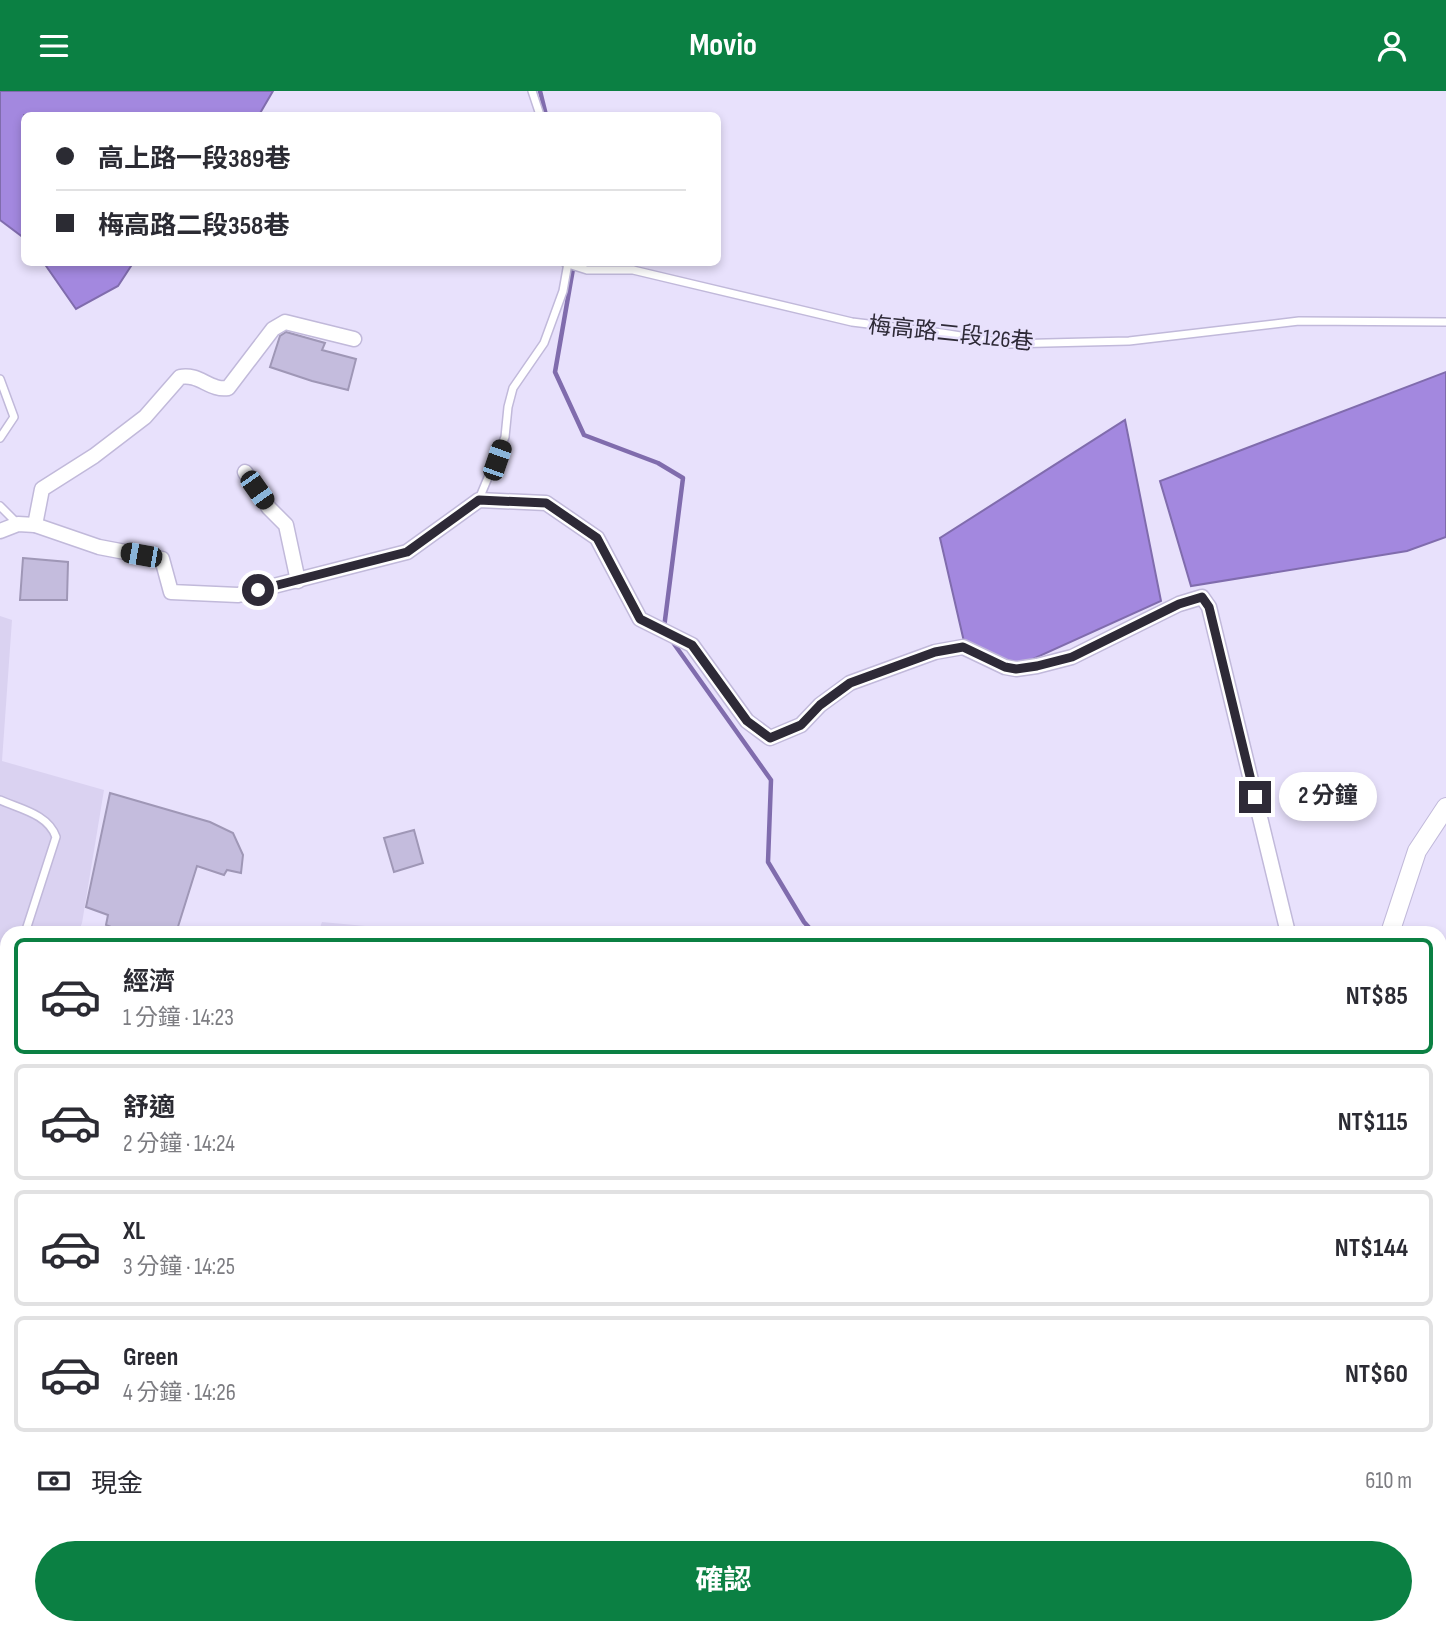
<!DOCTYPE html>
<html lang="zh-TW">
<head>
<meta charset="utf-8">
<style>
	body { margin:0; font-family:"Sofia Sans Condensed","Noto Sans TC",sans-serif; background:#f2f2f3; color:#2b2b33; height:100vh; display:flex; flex-direction:column; font-size:26px; white-space:nowrap }
	* { box-sizing:border-box; margin:0 }
	p { font-size:23px; color:#7c7c81 }
	.icon { flex:none; width:38px; height:38px; fill:none; stroke:currentColor; stroke-width:2; stroke-linecap:round; stroke-linejoin:round }
	.map { position:relative; flex:1; overflow:hidden }
	.details { position:absolute; left:0px; top:835px; width:1447px; height:709px; display:flex; flex-direction:column; background:#fff; border-radius:21px 21px 0 0; box-shadow:0 4px 10px #0003 }
	.details>* { flex:none }
	.banner { position:absolute; left:21px; top:21px; width:700px; height:154px; border-radius:10px; box-shadow:0 4px 10px #0003; display:grid; align-content:center; height:154px; padding:0 35px; background:#fff }
	.end { position:absolute; width:32px; height:32px; margin:-16px; border:9px solid #2e2a37; background:#fff; box-shadow:0 0 0 4px #fff }
	.from { border-radius:50% }
	.bubble { position:absolute; height:49px; border-radius:24px; background:#fff; box-shadow:0 4px 10px #0003; font-size:23px; font-weight:700; line-height:49px; text-align:center }
	.car { position:absolute; width:21px; height:42px; margin:-21px -10px; border-radius:9px; box-shadow:0 0 5px 2px #0007; background:linear-gradient(#222 24%,#8ab4d8 0 40%,#222 0 76%,#8ab4d8 0 86%,#222 0) }
	.banner b { display:flex; align-items:center; gap:24px; height:66px; font-size:26px }
	.banner b+b { border-top:2px solid #e1e1e2 }
	.banner i { width:18px; height:18px; background:#2b2b33 }
	ul { padding:12px 0 0; list-style:none }
	li { display:flex; align-items:center; gap:21px; height:116px; margin:0 14px 10px; padding:0 21px; border:4px solid #e1e1e2; border-radius:10px }
	li div { flex:1 }
	li b { display:block; font-size:26px }
	li em { font-style:normal; font-weight:700 }
	li.current { border-color:#0b8043 }
	li>.icon { width:63px; height:63px; stroke-width:1.5 }
	.pay { display:flex; align-items:center; gap:18px; height:77px; padding:0 35px; font-size:26px }
	.pay p { margin-inline-start:auto }
	.button { display:flex; gap:14px; margin-top:auto; padding:14px 35px }
	.button a { flex:1; height:80px; border-radius:42px; background:#0b8043; color:#fff; font-size:28px; font-weight:700; line-height:80px; text-align:center }
	header { display:flex; justify-content:space-between; align-items:center; height:91px; padding:0 35px; background:#0b8043; color:#fff; font-size:32px; font-weight:700 }
	.map>svg:first-child { display:block }
	.built { fill:#dad2f1 }
	.water { fill:#a388df; stroke:#806cad; stroke-width:2 }
	.lines { fill:none; stroke-linecap:round; stroke-linejoin:round }
	.stream { stroke:#806cad; stroke-width:4.5 }
	.building { fill:#c4bcdd; stroke:#9f97b6; stroke-width:2 }
	.service-casing { stroke:#c1b9da; stroke-width:10 }
	.minor-casing { stroke:#c1b9da; stroke-width:17 }
	.tertiary-casing { stroke:#c1b9da; stroke-width:20 }
	.service { stroke:#fff; stroke-width:7 }
	.minor { stroke:#fff; stroke-width:14 }
	.tertiary { stroke:#fff; stroke-width:18 }
	.route { stroke:#2e2a37; stroke-width:9 }
	.labels { text-anchor:middle; stroke-width:5; stroke-linejoin:round; paint-order:stroke }
	.street-label { font-size:23px; fill:#2e2a37; stroke:#e8e1fc }
</style>
</head>
<body>
<header><svg class="icon" aria-label="menu" viewBox="0 0 24 24"><path d="M4 6h16M4 12h16M4 18h16"/></svg>Movio<svg class="icon" aria-label="person" viewBox="0 0 24 24"><circle cx="12" cy="8" r="4"/><path d="M4 21q1-7 8-7t8 7"/></svg></header>
<div class="map">
<svg width="1446" height="1543" viewBox="0 0 1446 1543">
	<rect width="100%" height="100%" fill="#e8e1fc"/>
	<g class="built">
		<polygon points="0,525 12,529 2,670 104,699 82,832 78,842 7,842 5,1008 0,1005"/>
		<polygon points="322,831 430,841 318,842"/>
		<polygon points="0,1059 7,1064 7,1394 0,1384"/>
		<polygon points="238,1537 464,1537 459,1543 244,1543"/>
	</g>
	<g class="water">
		<polygon points="0,0 273,0 259,24 24,24 24,147 0,129"/>
		<polygon points="44,172 133,172 118,195 76,218"/>
		<polygon points="1446,281 1446,446 1407,460 1191,495 1160,390"/>
		<polygon points="1125,329 1161,510 1015,576 965,555 940,447"/>
	</g>
	<g class="lines">
		<g class="stream">
			<polyline points="540,0 546,24"/>
			<polyline points="574,172 555,281 584,344 658,372 683,387 664,537"/>
			<polyline points="672,550 771,689 768,771 804,831 814,842"/>
			<polyline points="1440,892 1446,891"/>
		</g>
	</g>
	<g class="building">
		<polygon points="286,241 325,252 322,259 356,268 348,299 312,290 270,276 280,245"/>
		<polygon points="23,467 68,471 67,509 20,509"/>
		<polygon points="110,702 210,731 233,742 243,764 241,782 227,779 224,784 197,775 176,842 126,842 106,834 108,824 86,816"/>
		<polygon points="414,739 423,772 394,781 384,747"/>
	</g>
	<g class="lines">
		<defs>
			<g id="service">
				<polyline points="532,0 540,24"/>
				<polyline points="565,172 587,179 633,179 852,231 942,242 1010,253 1129,250 1299,230 1446,231"/>
				<polyline points="0,288 14,326 0,347"/>
				<polyline points="479,408 505,346 508,316 513,297 544,252 563,200 568,172"/>
				<polyline points="0,415 17,432"/>
				<path d="M0,709C20,718 48,723 56,746L25,842"/>
				<polyline points="0,903 7,889"/>
				<polyline points="1400,1536 1402,1543"/>
			</g>
			<g id="minor">
				<polyline points="245,381 269,417 286,434 298,490"/>
				<path d="M35,434L42,398L94,365L145,326L180,286C199,282 210,300 228,297L273,238L285,231L354,248"/>
				<polyline points="0,440 18,433 35,434 99,456 162,468 171,501 238,504 407,461 479,409 546,412 597,447 640,528 692,554 747,630 770,647 801,634 820,614 850,592 935,561 963,556 1005,576 1016,578 1037,575 1072,566 1179,513 1202,506 1209,516 1288,842"/>
				<polyline points="1440,869 1446,870"/>
				<polyline points="1440,1004 1445,1014"/>
				<polyline points="1440,1046 1446,1052"/>
				<polyline points="1440,1396 1446,1390"/>
				<polyline points="1198,1536 1208,1543"/>
				<polyline points="468,1543 472,1536"/>
				<polyline points="1295,1543 1301,1536"/>
			</g>
			<g id="tertiary">
				<polyline points="1390,842 1417,760 1446,716"/>
				<polyline points="0,1030 7,1035"/>
				<polyline points="678,1536 688,1543"/>
				<polyline points="1162,1543 1164,1536"/>
			</g>
		</defs>
		<use href="#service" class="service-casing"/>
		<use href="#minor" class="minor-casing"/>
		<use href="#tertiary" class="tertiary-casing"/>
		<use href="#service" class="service"/>
		<use href="#minor" class="minor"/>
		<use href="#tertiary" class="tertiary"/>
	</g>
	<g class="lines">
		<polyline class="route" points="258,499 407,461 479,409 546,412 597,447 640,528 692,554 747,630 770,647 801,634 820,614 850,592 935,561 963,556 1005,576 1016,578 1037,575 1072,566 1179,513 1202,506 1209,516 1255,706"/>
	</g>
	<g class="labels">
		<g class="street-label">
			<text transform="translate(951 242) rotate(6)" y="8">梅高路二段126巷</text>
		</g>
	</g>
</svg>
<i class="end from" style="left:258px;top:499px"></i>
<i class="end" style="left:1255px;top:706px"></i>
<div class="bubble" style="left:1279px;top:681px;width:98px">2 分鐘</div>
<i class="car" style="left:497px;top:369px;rotate:19deg"></i>
<i class="car" style="left:257px;top:399px;rotate:145deg"></i>
<i class="car" style="left:141px;top:464px;rotate:280deg"></i>
<div class="banner">
<b><i class="from"></i>高上路一段389巷</b>
<b><i></i>梅高路二段358巷</b>
</div>
<section class="details">
<ul>
<li class="current"><svg class="icon" aria-label="car" viewBox="0 0 24 24"><path d="M5 17H2v-5l4-1 3-4h7l3 4 3 1v5h-3M9 17h6M6 11h13"/><circle cx="7" cy="17" r="2"/><circle cx="17" cy="17" r="2"/></svg><div><b>經濟</b><p>1 分鐘 · 14:23</p></div><em>NT$85</em></li>
<li><svg class="icon" aria-label="car" viewBox="0 0 24 24"><path d="M5 17H2v-5l4-1 3-4h7l3 4 3 1v5h-3M9 17h6M6 11h13"/><circle cx="7" cy="17" r="2"/><circle cx="17" cy="17" r="2"/></svg><div><b>舒適</b><p>2 分鐘 · 14:24</p></div><em>NT$115</em></li>
<li><svg class="icon" aria-label="car" viewBox="0 0 24 24"><path d="M5 17H2v-5l4-1 3-4h7l3 4 3 1v5h-3M9 17h6M6 11h13"/><circle cx="7" cy="17" r="2"/><circle cx="17" cy="17" r="2"/></svg><div><b>XL</b><p>3 分鐘 · 14:25</p></div><em>NT$144</em></li>
<li><svg class="icon" aria-label="car" viewBox="0 0 24 24"><path d="M5 17H2v-5l4-1 3-4h7l3 4 3 1v5h-3M9 17h6M6 11h13"/><circle cx="7" cy="17" r="2"/><circle cx="17" cy="17" r="2"/></svg><div><b>Green</b><p>4 分鐘 · 14:26</p></div><em>NT$60</em></li>
</ul>
<div class="pay"><svg class="icon" aria-label="cash" viewBox="0 0 24 24"><path d="M3 7h18v10H3z"/><circle cx="12" cy="12" r="2"/></svg>現金<p>610 m</p></div>
<div class="button"><a>確認</a></div>
</section>
</div>
</body>
</html>
